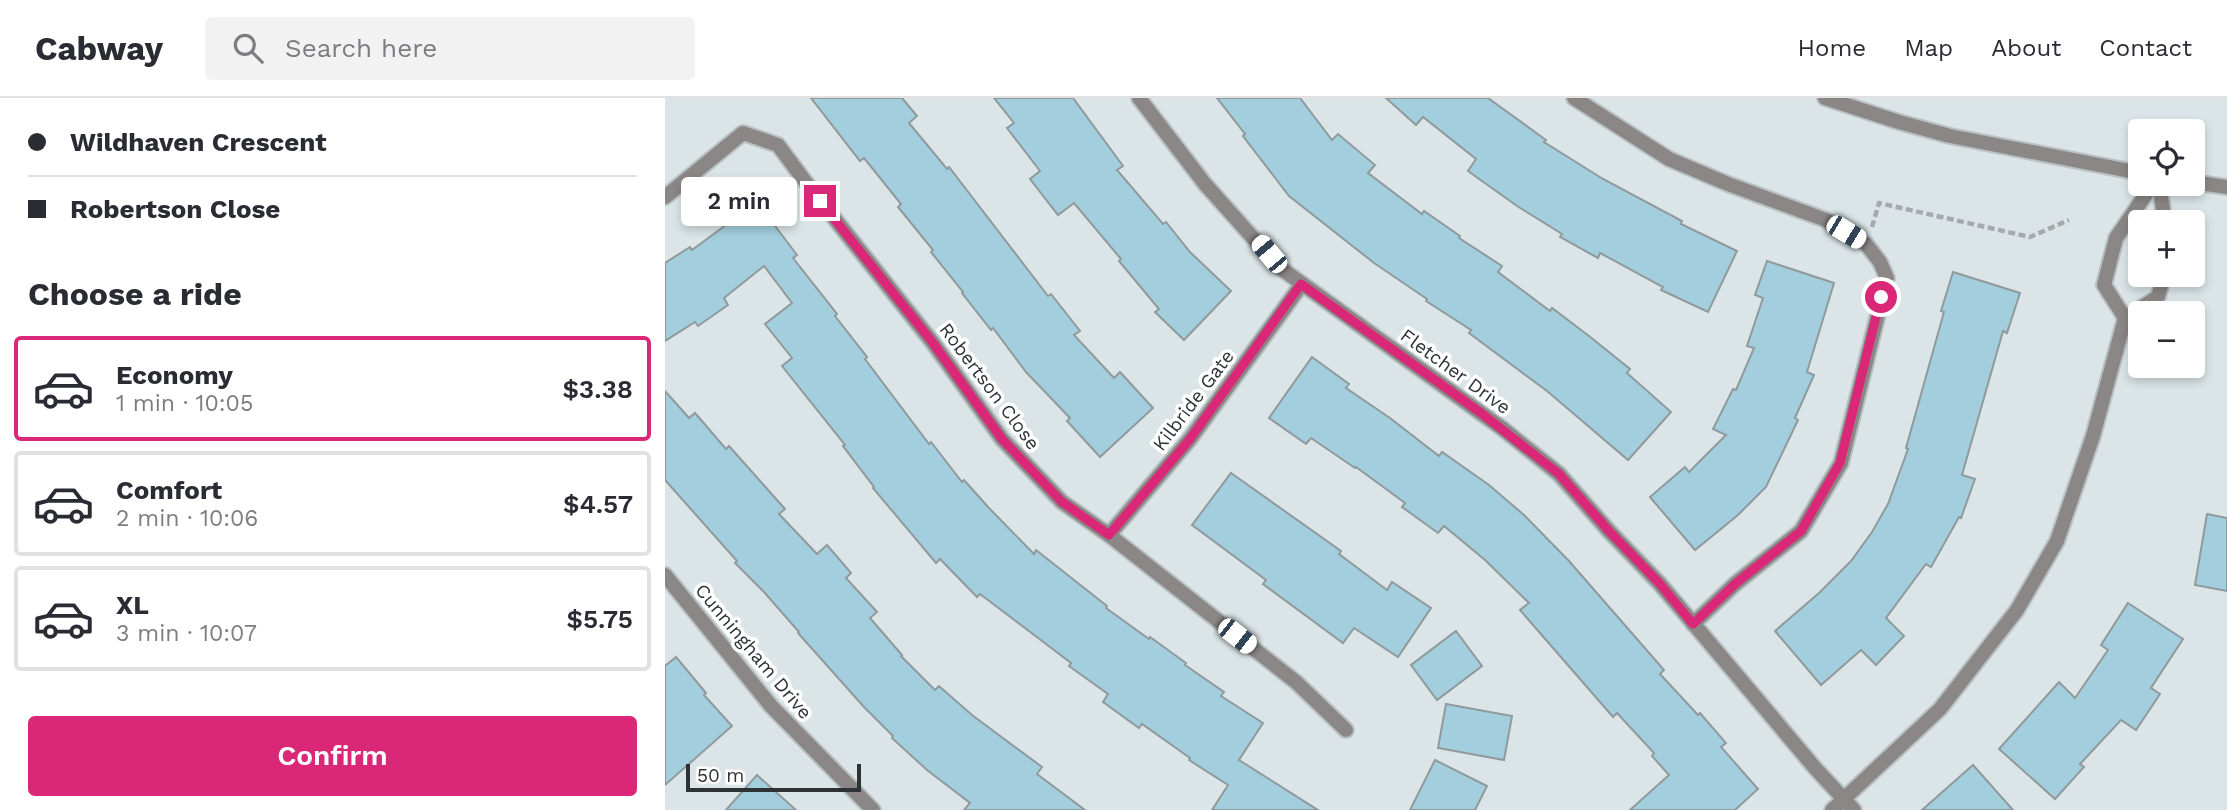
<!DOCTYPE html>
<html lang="en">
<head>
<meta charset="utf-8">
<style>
	body { margin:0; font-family:"Work Sans",sans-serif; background:#f2f2f3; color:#2b2b33; height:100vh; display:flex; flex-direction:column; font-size:26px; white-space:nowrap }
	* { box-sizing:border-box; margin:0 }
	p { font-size:23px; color:#7c7c81 }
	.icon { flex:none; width:38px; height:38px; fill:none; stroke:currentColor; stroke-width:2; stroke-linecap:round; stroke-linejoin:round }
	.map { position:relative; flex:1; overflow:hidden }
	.sheet { display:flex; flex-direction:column; background:#fff; width:665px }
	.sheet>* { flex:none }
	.hud { display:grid; align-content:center; height:154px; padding:0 28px; background:#fff }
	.fabs { position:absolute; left:1463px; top:21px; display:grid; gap:14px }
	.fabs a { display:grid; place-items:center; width:77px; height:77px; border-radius:7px; background:#fff; box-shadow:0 4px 10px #0003; font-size:35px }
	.scale { position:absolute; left:21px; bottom:18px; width:175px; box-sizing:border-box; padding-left:7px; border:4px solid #2f3234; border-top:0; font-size:19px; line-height:24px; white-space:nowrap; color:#2f3234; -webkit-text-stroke:5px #fff; paint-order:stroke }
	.end { position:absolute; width:32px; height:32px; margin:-16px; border:9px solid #db2777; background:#fff; box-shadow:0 0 0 4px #fff }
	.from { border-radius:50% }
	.bubble { position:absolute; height:49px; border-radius:7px; background:#fff; box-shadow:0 4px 10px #0003; font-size:23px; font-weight:600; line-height:49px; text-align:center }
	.car { position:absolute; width:21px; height:42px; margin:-21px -10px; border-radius:9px; box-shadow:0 0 5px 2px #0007; background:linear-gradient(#fff 24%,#345 0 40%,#fff 0 76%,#345 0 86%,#fff 0) }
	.hud b { display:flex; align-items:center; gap:24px; height:66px; font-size:26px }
	.hud b+b { border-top:2px solid #e1e1e2 }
	.hud i { width:18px; height:18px; background:#2b2b33 }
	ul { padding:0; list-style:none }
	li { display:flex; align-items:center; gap:21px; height:105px; margin:0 14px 10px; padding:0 14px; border:4px solid #e1e1e2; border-radius:7px }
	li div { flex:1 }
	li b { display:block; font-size:26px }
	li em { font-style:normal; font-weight:600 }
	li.current { border-color:#db2777 }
	li>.icon { width:63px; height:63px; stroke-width:1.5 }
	h2 { padding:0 28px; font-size:32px; line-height:84px }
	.action { display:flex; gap:14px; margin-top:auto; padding:14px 28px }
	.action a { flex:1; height:80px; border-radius:7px; background:#db2777; color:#fff; font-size:28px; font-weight:600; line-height:80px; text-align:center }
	header { display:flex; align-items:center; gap:42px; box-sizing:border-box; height:98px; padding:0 35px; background:#fff; border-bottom:2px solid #e1e1e2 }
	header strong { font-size:33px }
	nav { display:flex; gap:38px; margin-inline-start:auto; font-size:24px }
	.search { width:490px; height:63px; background:#f2f2f3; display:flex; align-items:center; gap:18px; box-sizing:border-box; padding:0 24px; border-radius:7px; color:#7c7c81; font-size:26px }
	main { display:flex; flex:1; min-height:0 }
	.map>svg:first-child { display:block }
	.building { fill:#a2cedd; stroke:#909a9d; stroke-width:2 }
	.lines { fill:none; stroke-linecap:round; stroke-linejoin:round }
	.minor-casing { stroke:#b9c1c4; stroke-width:18 }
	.tertiary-casing { stroke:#b9c1c4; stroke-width:18 }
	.path { stroke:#a3abad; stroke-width:4.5; stroke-dasharray:7 3.5; stroke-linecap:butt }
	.minor { stroke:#8b8786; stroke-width:14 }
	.tertiary { stroke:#8b8786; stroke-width:14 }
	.route { stroke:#db2777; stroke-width:9 }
	.labels { text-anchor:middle; stroke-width:7; stroke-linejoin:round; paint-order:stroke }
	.street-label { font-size:19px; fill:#2f3234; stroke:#fff }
</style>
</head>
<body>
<header>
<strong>Cabway</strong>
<div class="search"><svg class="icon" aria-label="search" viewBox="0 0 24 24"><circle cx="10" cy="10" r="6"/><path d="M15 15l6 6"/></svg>Search here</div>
<nav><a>Home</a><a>Map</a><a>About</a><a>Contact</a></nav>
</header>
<main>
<section class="sheet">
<div class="hud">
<b><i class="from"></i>Wildhaven Crescent</b>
<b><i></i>Robertson Close</b>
</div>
<h2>Choose a ride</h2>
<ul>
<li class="current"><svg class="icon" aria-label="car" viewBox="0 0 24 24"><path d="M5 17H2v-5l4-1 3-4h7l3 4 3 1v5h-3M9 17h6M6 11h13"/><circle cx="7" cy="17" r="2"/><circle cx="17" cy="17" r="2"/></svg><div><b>Economy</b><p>1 min · 10:05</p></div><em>$3.38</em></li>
<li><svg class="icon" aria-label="car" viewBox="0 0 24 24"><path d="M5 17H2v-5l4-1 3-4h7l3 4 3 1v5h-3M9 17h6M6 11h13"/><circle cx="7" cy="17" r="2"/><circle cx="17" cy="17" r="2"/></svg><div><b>Comfort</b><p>2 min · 10:06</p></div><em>$4.57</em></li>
<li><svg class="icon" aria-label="car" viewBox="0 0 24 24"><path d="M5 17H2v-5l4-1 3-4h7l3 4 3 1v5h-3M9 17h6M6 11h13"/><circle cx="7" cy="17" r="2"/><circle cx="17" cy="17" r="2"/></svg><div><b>XL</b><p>3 min · 10:07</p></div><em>$5.75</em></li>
</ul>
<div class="action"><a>Confirm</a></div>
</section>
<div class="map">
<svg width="1562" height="712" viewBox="0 0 1562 712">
	<rect width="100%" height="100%" fill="#dbe5e8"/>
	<g class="building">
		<polygon points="146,0 237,0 252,18 244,25 282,71 284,69 383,198 386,196 415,233 409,237 449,280 455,274 488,310 435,359 402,323 405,320 361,274 328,230 326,232 297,195 298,194 266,154 268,152 233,109 236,106 199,60 195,63"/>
		<polygon points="329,0 408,0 458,68 452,72 498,126 501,124 525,154 566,193 519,242 490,214 494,211 454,163 456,161 409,105 393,117 365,81 375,73 342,30 349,25"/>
		<polygon points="552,0 635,0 667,42 673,36 710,67 703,75 757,116 759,113 795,138 794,140 837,168 833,174 885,213 887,210 924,238 965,271 962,275 1006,314 963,362 882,293 804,235 806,232 761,203 762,201 709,165 624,98 578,38 580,36"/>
		<polygon points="721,0 823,0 881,42 879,44 938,81 1017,123 1016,126 1072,153 1043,214 996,192 998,189 935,155 933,160 895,139 897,136 852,108 803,73 811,61 758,19 751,27"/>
		<polygon points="92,104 132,157 128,160 172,216 170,218 202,259 200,261 264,346 266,344 297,384 299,382 324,410 369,456 371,452 442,508 441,510 484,541 485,539 521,565 520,567 559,594 556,598 598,625 574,662 653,712 547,712 563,687 524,662 525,660 477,626 474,630 438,604 443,596 404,568 406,565 315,496 312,499 275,461 271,465 208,390 209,389 178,348 180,347 117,268 127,260 100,226 127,205 99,168 59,200 63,207 33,228 30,224 0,243 0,165 25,149 27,152"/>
		<polygon points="1102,163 1169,185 1142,274 1149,277 1130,320 1133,322 1101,389 1073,417 1030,452 985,399 1020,369 1024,374 1061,337 1048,331 1068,291 1071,292 1089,250 1082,248 1098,200 1090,197"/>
		<polygon points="1288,174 1355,195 1342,235 1338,233 1297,377 1310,381 1296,420 1294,419 1266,469 1261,466 1221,520 1239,538 1211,567 1196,552 1156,587 1110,533 1154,495 1186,463 1207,434 1223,406 1243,351 1241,350 1279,214 1276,213"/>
		<polygon points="647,259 684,286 681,290 725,320 774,358 777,354 824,387 859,417 904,463 999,572 995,576 1033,617 1035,615 1061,645 1056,649 1093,691 1070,712 965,712 1004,677 987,658 989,655 952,615 948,619 855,512 864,505 820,462 779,428 773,435 737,409 740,405 691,369 690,370 646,340 641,346 604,320"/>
		<polygon points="0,293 24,320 30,315 61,351 64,348 120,411 114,416 152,456 162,447 186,475 181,480 212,514 205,520 237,557 236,558 270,592 274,588 307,617 377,669 372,676 420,712 299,712 305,705 262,672 227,640 228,638 199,609 133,535 134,534 99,494 70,465 72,463 0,382"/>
		<polygon points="566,375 676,453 674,456 722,492 727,484 766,510 733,559 689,530 678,545 598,486 601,482 527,427"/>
		<polygon points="1542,416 1562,420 1562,493 1530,487"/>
		<polygon points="1463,505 1518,541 1486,590 1495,596 1471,632 1456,622 1415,666 1419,669 1390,701 1334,651 1394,584 1410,600 1443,552 1436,547"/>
		<polygon points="791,533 817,568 772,602 746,567"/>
		<polygon points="11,559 41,595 39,597 67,628 0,687 0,568"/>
		<polygon points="781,606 847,618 839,662 773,650"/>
		<polygon points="770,662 822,688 810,712 745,712"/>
		<polygon points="1308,667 1348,712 1257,712"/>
		<polygon points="92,677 131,712 61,712"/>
	</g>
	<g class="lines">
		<defs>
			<g id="minor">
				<polyline points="474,0 540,86 614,169 838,331 894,376 943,432 995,486 1150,670 1189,712"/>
				<polyline points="909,0 1004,61 1063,86 1161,122 1201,146 1215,164 1222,180 1176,365 1136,433 1070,486 1028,526"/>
				<polyline points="0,99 78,35 113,47 139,82 268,245 337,341 397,404 444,437 631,584 681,632"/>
				<polyline points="444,437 525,341 637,186"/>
			</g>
			<g id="tertiary">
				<polyline points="1160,0 1234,24 1285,38 1475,75"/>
				<polyline points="1528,84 1562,89"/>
				<polyline points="1494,86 1500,124"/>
				<polyline points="1460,220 1439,187 1451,140 1488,86"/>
				<polyline points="0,477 106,608 208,712"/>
				<polyline points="1167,712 1275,611 1352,512 1392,443 1428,338 1460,220 1493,199 1499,177"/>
			</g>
		</defs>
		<use href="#minor" class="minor-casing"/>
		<use href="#tertiary" class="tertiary-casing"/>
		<polyline class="path" points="1207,129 1214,105 1365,139 1404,122"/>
		<use href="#minor" class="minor"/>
		<use href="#tertiary" class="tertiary"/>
	</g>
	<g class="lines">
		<polyline class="route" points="155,103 268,245 337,341 397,404 444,437 525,341 636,186 816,315 894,376 943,432 995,486 1028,526 1070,486 1136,433 1175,365 1216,199"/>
	</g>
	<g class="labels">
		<g class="street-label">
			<text transform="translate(791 273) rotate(36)" y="7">Fletcher Drive</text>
			<text transform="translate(325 288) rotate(53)" y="7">Robertson Close</text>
			<text transform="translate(528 302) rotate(-53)" y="7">Kilbride Gate</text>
			<text transform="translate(89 553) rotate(50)" y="7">Cunningham Drive</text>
		</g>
	</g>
</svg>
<div class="fabs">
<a><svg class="icon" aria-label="locate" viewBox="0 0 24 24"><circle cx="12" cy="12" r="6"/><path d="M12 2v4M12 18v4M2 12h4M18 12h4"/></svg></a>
<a>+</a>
<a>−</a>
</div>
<div class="scale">50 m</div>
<i class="end from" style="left:1216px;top:199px"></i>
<i class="end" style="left:155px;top:103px"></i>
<div class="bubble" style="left:16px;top:79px;width:116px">2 min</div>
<i class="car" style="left:1181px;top:134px;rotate:121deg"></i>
<i class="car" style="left:604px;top:156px;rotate:320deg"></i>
<i class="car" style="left:572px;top:538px;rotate:128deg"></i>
</div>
</main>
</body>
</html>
